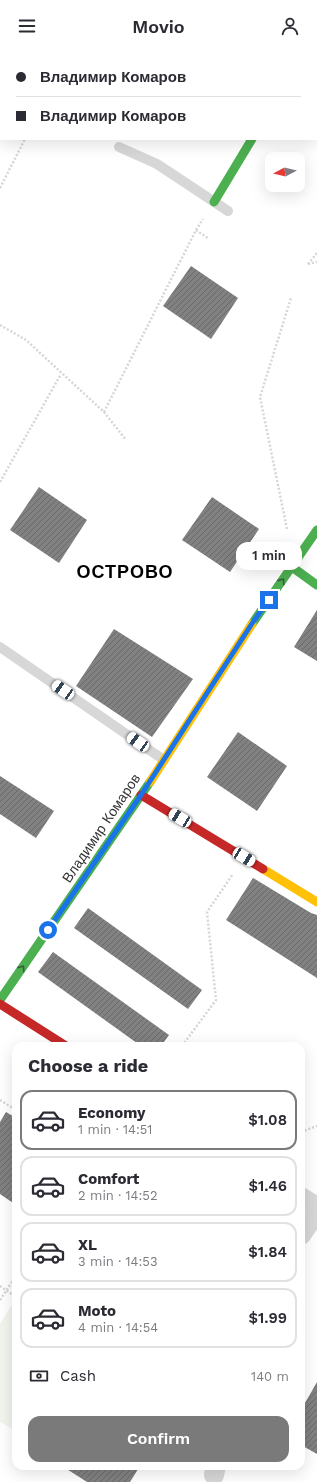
<!DOCTYPE html>
<html lang="en">
<head>
<meta charset="utf-8">
<style>
	body { margin:0; font-family:"Work Sans",sans-serif; background:#f2f2f3; color:#2b2b33; height:100vh; display:flex; flex-direction:column; font-size:15px; white-space:nowrap }
	* { box-sizing:border-box; margin:0 }
	p { font-size:13px; color:#7c7c81 }
	.icon { flex:none; width:22px; height:22px; fill:none; stroke:currentColor; stroke-width:2; stroke-linecap:round; stroke-linejoin:round }
	.map { position:relative; flex:1; overflow:hidden }
	.sheet { position:absolute; left:12px; top:990px; width:293px; height:428px; display:flex; flex-direction:column; background:#fff; border-radius:12px; box-shadow:0 4px 16px #0002 }
	.sheet>* { flex:none }
	.guide { position:absolute; left:0px; top:0px; width:317px; height:88px; box-shadow:0 4px 16px #0002; display:grid; align-content:center; height:88px; padding:0 16px; background:#fff }
	.needle { width:26px; rotate:263deg }
	.buttons { position:absolute; left:265px; top:100px; display:grid; gap:8px }
	.buttons a { display:grid; place-items:center; width:40px; height:40px; border-radius:8px; background:#fff; box-shadow:0 4px 16px #0002; font-size:20px }
	.end { position:absolute; width:18px; height:18px; margin:-9px; border:5px solid #1a73e8; background:#fff; box-shadow:0 0 0 2px #fff }
	.from { border-radius:50% }
	.bubble { position:absolute; height:28px; border-radius:12px; background:#fff; box-shadow:0 4px 16px #0002; font-size:13px; font-weight:600; line-height:28px; text-align:center }
	.car { position:absolute; width:12px; height:24px; margin:-12px -6px; border-radius:5px; box-shadow:0 0 3px 1px #0007; background:linear-gradient(#fff 24%,#345 0 40%,#fff 0 76%,#345 0 86%,#fff 0) }
	.guide b { display:flex; align-items:center; gap:14px; height:38px; font-size:15px }
	.guide b+b { border-top:1px solid #e1e1e2 }
	.guide i { width:10px; height:10px; background:#2b2b33 }
	ul { padding:0; list-style:none }
	li { display:flex; align-items:center; gap:12px; height:60px; margin:0 8px 6px; padding:0 8px; border:2px solid #e1e1e2; border-radius:12px }
	li div { flex:1 }
	li b { display:block; font-size:15px }
	li em { font-style:normal; font-weight:600 }
	li.on { border-color:#7a7a7a }
	li>.icon { width:36px; height:36px; stroke-width:1.5 }
	h2 { padding:0 16px; font-size:18px; line-height:48px }
	.pay { display:flex; align-items:center; gap:10px; height:44px; padding:0 16px; font-size:15px }
	.pay p { margin-inline-start:auto }
	.cta { display:flex; gap:8px; margin-top:auto; padding:8px 16px }
	.cta a { flex:1; height:46px; border-radius:12px; background:#7a7a7a; color:#fff; font-size:16px; font-weight:600; line-height:46px; text-align:center }
	header { display:flex; justify-content:space-between; align-items:center; height:52px; padding:0 16px; background:#fff; font-size:18px; font-weight:600 }
	.map>svg:first-child { display:block }
	.green { fill:#f1f5ed }
	.water { fill:url(#water-rules) }
	.building { fill:url(#building-hatch) }
	.lines { fill:none; stroke-linecap:round; stroke-linejoin:round }
	.path { stroke:#d6d6d6; stroke-width:2.5; stroke-dasharray:2 2; stroke-linecap:butt }
	.lane { stroke:#d7d7d7; stroke-width:10 }
	.street { stroke:#d7d7d7; stroke-width:20 }
	.fast { stroke:#4caf50; stroke-width:9 }
	.slow { stroke:#ffc107; stroke-width:9 }
	.jam { stroke:#c62828; stroke-width:9 }
	.oneway { stroke:#3c5e3d }
	.route { stroke:#1a73e8; stroke-width:5 }
	.labels { text-anchor:middle; stroke-width:4; stroke-linejoin:round; paint-order:stroke }
	.street-label { font-size:14px; fill:#333; stroke:#fff }
	.district-label { font-size:18px; font-weight:bold; letter-spacing:1px; fill:#000; stroke:#fff }
</style>
</head>
<body>
<header><svg class="icon" aria-label="menu" viewBox="0 0 24 24"><path d="M4 6h16M4 12h16M4 18h16"/></svg>Movio<svg class="icon" aria-label="person" viewBox="0 0 24 24"><circle cx="12" cy="8" r="4"/><path d="M4 21q1-7 8-7t8 7"/></svg></header>
<div class="map">
<svg width="317" height="1430" viewBox="0 0 317 1430">
	<defs>
		<pattern id="water-rules" width="6" height="5" patternUnits="userSpaceOnUse"><rect width="6" height="5" fill="#ddebf3"/><path d="M0 2.5h6" fill="none" stroke="#becad1"/></pattern>
		<pattern id="building-hatch" width="6" height="6" patternUnits="userSpaceOnUse"><rect width="6" height="6" fill="#818181"/><path d="M-1 1l2-2M0 6l6-6M5 7l2-2" fill="none" stroke="#6a6a6a"/></pattern>
	</defs>
	<rect width="100%" height="100%" fill="#fff"/>
	<polygon class="green" points="16,1246 16,1379 0,1370 0,1272"/>
	<polygon class="water" points="0,0 28,0 1,1 0,49"/>
	<g class="building">
		<polygon points="191,214 238,246 211,287 163,254"/>
		<polygon points="39,435 87,468 59,511 10,478"/>
		<polygon points="212,445 259,477 230,520 182,488"/>
		<polygon points="317,558 317,609 294,595"/>
		<polygon points="114,577 193,627 152,685 76,634"/>
		<polygon points="238,680 287,714 257,759 207,725"/>
		<polygon points="0,724 54,759 36,786 0,762"/>
		<polygon points="253,826 311,861 317,863 317,926 226,868"/>
		<polygon points="88,856 202,938 188,957 74,876"/>
		<polygon points="53,900 169,983 161,994 141,994 38,920"/>
		<polygon points="6,1060 16,1066 16,1153 0,1142 0,1070"/>
		<polygon points="317,1330 317,1402 301,1393 301,1358"/>
		<polygon points="62,1414 140,1414 130,1430 87,1430"/>
	</g>
	<g class="lines">
		<g class="path">
			<polyline points="69,1 70,0"/>
			<polyline points="0,136 25,87"/>
			<polyline points="196,178 209,187"/>
			<polyline points="308,212 317,201"/>
			<polyline points="308,212 317,210"/>
			<polyline points="0,273 26,288 104,360 126,388"/>
			<polyline points="104,360 196,178 203,167"/>
			<polyline points="0,430 61,322"/>
			<polyline points="287,477 260,345 291,246"/>
			<polyline points="182,994 216,948 207,860 233,822"/>
			<polyline points="0,1048 16,1058"/>
			<polyline points="301,1080 317,1074"/>
			<polyline points="0,1234 16,1245"/>
			<polyline points="0,1248 16,1224"/>
		</g>
		<g class="lane">
			<polyline points="119,95 157,112 228,159"/>
			<polyline points="0,595 164,708"/>
		</g>
		<g class="street">
			<polyline points="301,1 301,0"/>
			<polyline points="301,1145 317,1155"/>
			<polyline points="301,1183 317,1160"/>
			<polyline points="214,1423 216,1414"/>
		</g>
		<g class="fast">
			<polyline points="214,150 252,87"/>
			<polyline points="292,515 317,533"/>
			<polyline points="252,572 317,478"/>
			<polyline points="0,948 150,730"/>
		</g>
		<g class="slow">
			<polyline points="150,730 252,572"/>
			<polyline points="263,817 317,850"/>
		</g>
		<g class="jam">
			<polyline points="141,743 263,817"/>
			<polyline points="0,952 66,994"/>
		</g>
	</g>
	<defs><path id="oneway-chevron" d="M-2-3.5L2.5 0L-2 3.5" fill="none" stroke-width="1.6" stroke-linecap="round" stroke-linejoin="round"/></defs>
	<g class="oneway">
		<use href="#oneway-chevron" transform="translate(282 529) rotate(-55)"/>
		<use href="#oneway-chevron" transform="translate(22 916) rotate(-55)"/>
	</g>
	<g class="lines">
		<polyline class="route" points="48,878 141,743 253,570 269,548"/>
	</g>
	<g class="labels">
		<g class="street-label">
			<text transform="translate(101 776) rotate(-56)" y="5">Владимир Комаров</text>
		</g>
		<g class="district-label">
			<text x="125" y="526">ОСТРОВО</text>
		</g>
	</g>
</svg>
<div class="buttons">
<a><svg class="needle" viewBox="-14 -14 28 28"><path d="M0-13l5 13h-10z" fill="#e53935"/><path d="M0 13l5-13h-10z" fill="#7c7c81"/></svg></a>
</div>
<i class="end from" style="left:48px;top:878px"></i>
<i class="end" style="left:269px;top:548px"></i>
<div class="bubble" style="left:236px;top:490px;width:66px">1 min</div>
<i class="car" style="left:63px;top:638px;rotate:304deg"></i>
<i class="car" style="left:138px;top:690px;rotate:305deg"></i>
<i class="car" style="left:180px;top:766px;rotate:301deg"></i>
<i class="car" style="left:244px;top:805px;rotate:121deg"></i>
<div class="guide">
<b><i class="from"></i>Владимир Комаров</b>
<b><i></i>Владимир Комаров</b>
</div>
<section class="sheet">
<h2>Choose a ride</h2>
<ul>
<li class="on"><svg class="icon" aria-label="car" viewBox="0 0 24 24"><path d="M5 17H2v-5l4-1 3-4h7l3 4 3 1v5h-3M9 17h6M6 11h13"/><circle cx="7" cy="17" r="2"/><circle cx="17" cy="17" r="2"/></svg><div><b>Economy</b><p>1 min · 14:51</p></div><em>$1.08</em></li>
<li><svg class="icon" aria-label="car" viewBox="0 0 24 24"><path d="M5 17H2v-5l4-1 3-4h7l3 4 3 1v5h-3M9 17h6M6 11h13"/><circle cx="7" cy="17" r="2"/><circle cx="17" cy="17" r="2"/></svg><div><b>Comfort</b><p>2 min · 14:52</p></div><em>$1.46</em></li>
<li><svg class="icon" aria-label="car" viewBox="0 0 24 24"><path d="M5 17H2v-5l4-1 3-4h7l3 4 3 1v5h-3M9 17h6M6 11h13"/><circle cx="7" cy="17" r="2"/><circle cx="17" cy="17" r="2"/></svg><div><b>XL</b><p>3 min · 14:53</p></div><em>$1.84</em></li>
<li><svg class="icon" aria-label="car" viewBox="0 0 24 24"><path d="M5 17H2v-5l4-1 3-4h7l3 4 3 1v5h-3M9 17h6M6 11h13"/><circle cx="7" cy="17" r="2"/><circle cx="17" cy="17" r="2"/></svg><div><b>Moto</b><p>4 min · 14:54</p></div><em>$1.99</em></li>
</ul>
<div class="pay"><svg class="icon" aria-label="cash" viewBox="0 0 24 24"><path d="M3 7h18v10H3z"/><circle cx="12" cy="12" r="2"/></svg>Cash<p>140 m</p></div>
<div class="cta"><a>Confirm</a></div>
</section>
</div>
</body>
</html>
